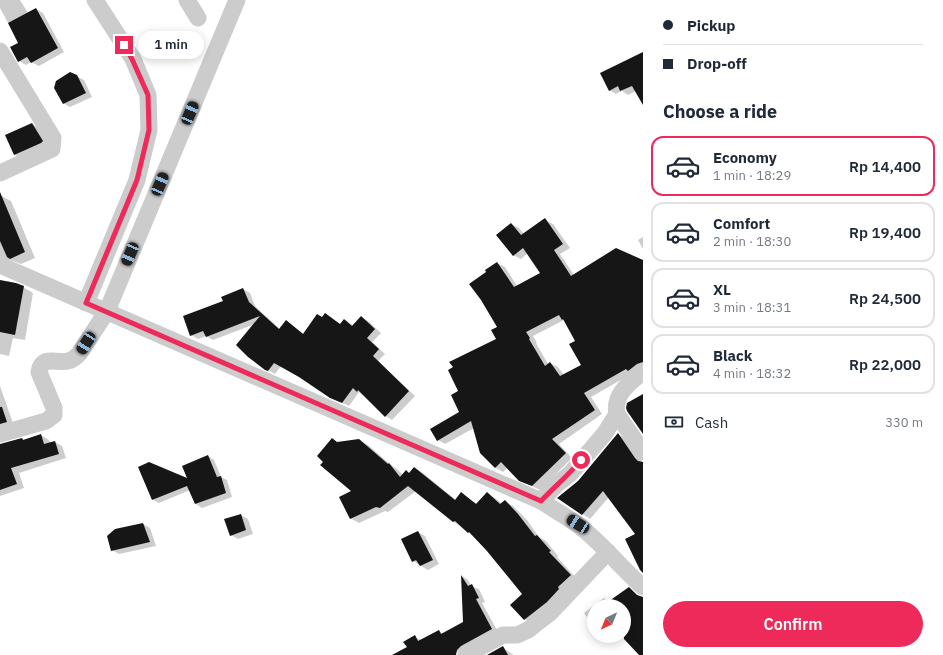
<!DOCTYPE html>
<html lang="en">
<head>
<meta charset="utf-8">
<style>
	body { margin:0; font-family:"IBM Plex Sans",sans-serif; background:#f2f2f3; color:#1f2937; height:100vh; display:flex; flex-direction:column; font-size:15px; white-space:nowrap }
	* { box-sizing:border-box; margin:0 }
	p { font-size:13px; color:#747a83 }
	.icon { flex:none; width:22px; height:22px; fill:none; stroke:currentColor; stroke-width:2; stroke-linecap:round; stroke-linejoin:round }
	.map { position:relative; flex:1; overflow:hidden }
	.details { display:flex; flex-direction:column; background:#fff; width:300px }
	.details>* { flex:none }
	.hud { display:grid; align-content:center; height:88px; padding:0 20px; background:#fff }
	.needle { width:26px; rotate:223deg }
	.tools { position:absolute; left:587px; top:599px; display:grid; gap:8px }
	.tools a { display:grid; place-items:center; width:44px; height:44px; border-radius:50%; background:#fff; box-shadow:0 2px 10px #0003; font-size:20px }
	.end { position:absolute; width:18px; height:18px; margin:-9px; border:5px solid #ed2a59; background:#fff; box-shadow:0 0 0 2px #fff }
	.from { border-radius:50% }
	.bubble { position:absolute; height:28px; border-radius:14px; background:#fff; box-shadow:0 2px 10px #0003; font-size:13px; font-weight:600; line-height:28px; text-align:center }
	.car { position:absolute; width:12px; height:24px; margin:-12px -6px; border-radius:5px; box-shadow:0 0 3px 1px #0007; background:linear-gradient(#222 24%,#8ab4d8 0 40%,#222 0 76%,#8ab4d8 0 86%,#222 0) }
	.hud b { display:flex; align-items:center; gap:14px; height:38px; font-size:15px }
	.hud b+b { border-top:1px solid #e0e1e3 }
	.hud i { width:10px; height:10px; background:#1f2937 }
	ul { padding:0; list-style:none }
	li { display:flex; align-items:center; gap:12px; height:60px; margin:0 8px 6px; padding:0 12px; border:2px solid #e0e1e3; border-radius:12px }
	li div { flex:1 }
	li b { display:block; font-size:15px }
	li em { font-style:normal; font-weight:600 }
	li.active { border-color:#ed2a59 }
	li>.icon { width:36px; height:36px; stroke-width:1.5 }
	h2 { padding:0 20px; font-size:18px; line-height:48px }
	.pay { display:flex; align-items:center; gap:10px; height:44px; padding:0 20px; font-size:15px }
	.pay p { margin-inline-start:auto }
	.button { display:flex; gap:8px; margin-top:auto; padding:8px 20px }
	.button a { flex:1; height:46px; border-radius:24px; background:#ed2a59; color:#fff; font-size:16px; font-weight:600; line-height:46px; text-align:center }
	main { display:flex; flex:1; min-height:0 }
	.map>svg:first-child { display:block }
	.shadow { fill:#0003; fill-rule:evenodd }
	.building { fill:#161616; fill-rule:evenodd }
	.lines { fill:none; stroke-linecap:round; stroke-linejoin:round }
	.street { stroke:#ccc; stroke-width:17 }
	.route { stroke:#ed2a59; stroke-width:5 }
</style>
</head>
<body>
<main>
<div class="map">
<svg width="643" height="655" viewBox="0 0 643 655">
	<rect width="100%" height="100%" fill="#fff"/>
	<g class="shadow">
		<polygon points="0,0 20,0 28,13 36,9 43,13 64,52 39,66 31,62 26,65 19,61 19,43 0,8"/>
		<polygon points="643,55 643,103 636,91 628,95 622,91 616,94 609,90"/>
		<polygon points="76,76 84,80 92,97 70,107 63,103"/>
		<polygon points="32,124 39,128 49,145 22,159 15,155 6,136"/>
		<polygon points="0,195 11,201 35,258 21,264 10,260 0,273"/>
		<path d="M545,220L553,224L570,248L560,254L574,275L643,261V370L633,373L591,397L602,414L559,444L572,458L540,490L520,480L508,467L503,472L496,468L481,452L474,428L445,444L438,440L461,413L460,392L498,340L499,327L488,272L497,263L505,267L517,286L542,273L528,253L521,259L513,255L511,224L519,228L524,234ZM564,320L576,341L582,365L564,375L558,367L550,363L548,364L536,343H537L533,336Z"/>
		<polygon points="643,237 643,249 638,240"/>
		<polygon points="0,281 23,287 33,293 25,340 13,338 9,356 0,354"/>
		<polygon points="243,289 250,293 255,306 280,329 286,321 304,334 340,325 345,320 354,326 361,317 368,321 381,333 372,342 385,354 378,361 415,396 392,420 386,416 359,392 349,406 331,397 281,366 275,374 268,370 255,324 213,340 206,336 198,339 191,335 224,302"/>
		<polygon points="0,386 14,426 0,432"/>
		<polygon points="618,434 626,439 643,463 643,572 637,534 609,497 590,519 559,498 578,481"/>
		<polygon points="41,435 49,440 50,443 55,442 62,446 66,458 19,473 24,488 0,496 0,445 22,439 24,440"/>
		<polygon points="359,440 368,445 391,465 397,469 403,475 410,473 415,468 423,473 456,500 462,494 477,504 487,494 495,498 502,504 505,501 513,506 527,520 539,537 546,541 558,556 557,557 578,580 533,624 525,619 512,605 523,594 474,536 454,522 416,491 388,512 385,511 359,523 350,518 353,491 338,443"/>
		<polygon points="208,456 214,460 221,477 227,480 232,497 202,508 196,504 190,490 159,503 153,500 189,480"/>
		<polygon points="241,515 248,519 253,534 238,539 231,535"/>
		<polygon points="143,524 150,528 156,546 119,554 112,550"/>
		<polygon points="418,532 425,536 439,564 428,570 413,561"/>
		<polygon points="462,576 468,580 471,586 479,589 485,602 482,603 497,630 452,655 412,655 415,637 421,640 439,631 444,634 464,622"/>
		<polygon points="629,589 643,599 643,655 641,655 622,636 624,636 624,606 594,606 594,627 584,613 604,598 610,602"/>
		<polygon points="503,648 514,655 488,655"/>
	</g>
	<g class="building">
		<polygon points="36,8 58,48 31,63 27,57 18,62 10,47 18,43 8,23"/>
		<polygon points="643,52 643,105 632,86 620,91 618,86 609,91 600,73"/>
		<polygon points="70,72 77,75 86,93 63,104 54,88 56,81"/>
		<polygon points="32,123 43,141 41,143 14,155 5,135"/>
		<polygon points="0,192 25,252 10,259 7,257 0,241"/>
		<path d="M545,218L563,244L554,250L571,276L616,248L643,260V362L637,364L628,371L626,369L584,393L595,410L552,439L566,453L532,486L519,481L501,462L495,468L480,453L471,421L437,441L430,429L459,412L451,395L458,391L448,370L453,367L449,362L496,339L491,330L497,327L481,300L469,284L486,272L485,270L497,262L514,287L540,273L523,248L513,256L496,235L511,223L521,235ZM559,315L562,320L563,319L575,341L569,344L581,365L560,376L550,362L545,366L529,339L530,338L526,332Z"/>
		<polygon points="0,280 16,283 24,286 15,335 0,332"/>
		<polygon points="243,288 249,302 279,329 286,320 303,334 317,314 322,317 325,313 340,324 344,319 352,326 361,316 375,329 367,338 379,349 373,356 409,391 385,417 358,390 357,392 353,388 342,403 330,398 299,377 274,363 268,371 265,370 248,357 236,345 260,316 206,337 203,331 190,336 183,316 223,301 221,297"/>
		<polygon points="643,394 643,434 627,411 626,408 627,403"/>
		<polygon points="0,407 2,407 7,422 0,424"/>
		<polygon points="618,433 635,458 638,461 643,462 643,573 640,570 625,539 635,534 603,491 582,515 557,498 578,481"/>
		<polygon points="41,434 44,444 55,441 59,454 11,468 17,484 0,490 0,444 22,438 23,440"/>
		<polygon points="332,438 337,442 359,439 388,464 389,463 400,477 406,470 409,473 414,467 455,500 461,492 476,504 487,492 500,504 505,500 518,514 535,536 537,535 551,551 549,552 571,575 558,587 559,589 547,602 524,620 510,605 522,594 487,551 469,532 468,533 455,521 453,522 408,486 380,508 376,507 350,519 339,497 351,491 320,465 323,462 317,456"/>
		<polygon points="208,455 217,477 221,476 226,493 195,504 187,486 152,500 138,467 149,462 187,478 182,466"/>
		<polygon points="241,514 246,530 230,536 224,519"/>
		<polygon points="143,523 150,542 111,551 107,536 115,529"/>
		<polygon points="418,531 433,560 420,566 416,560 412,562 401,539"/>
		<polygon points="461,575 468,586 472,584 479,598 476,599 492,629 461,646 457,650 456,655 392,655 407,647 403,642 415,635 418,641 439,630 441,634 463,622"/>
		<polygon points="629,587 637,595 643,597 643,655 639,655 624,639 624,606 602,606"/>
		<polygon points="503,646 508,655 487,655"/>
	</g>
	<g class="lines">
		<g class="street">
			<polyline points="187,0 198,18"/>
			<polyline points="0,51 53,138 52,149 0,173"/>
			<path d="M0,265L541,501C553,509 566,516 578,525C602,543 620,567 643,587"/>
			<polyline points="86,303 137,180 149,130 148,95 133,59 95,0"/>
			<polyline points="617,414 643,452"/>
			<path d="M0,434L46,421L54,415V408L39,372C42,354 57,364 68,361C73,360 76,357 79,354L107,311L237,0"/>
			<path d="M541,501L557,484L570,474L605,433L617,414C613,395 629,383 643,372"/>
			<polyline points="466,655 503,635 517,635 528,630 551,612 608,552"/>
		</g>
	</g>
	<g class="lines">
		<path class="route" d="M124,45L132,59L148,95L149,130L137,180L86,303L541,501C554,487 569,475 581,460"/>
	</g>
</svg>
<div class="tools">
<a><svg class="needle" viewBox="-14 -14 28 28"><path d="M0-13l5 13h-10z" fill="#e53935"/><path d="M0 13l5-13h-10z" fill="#747a83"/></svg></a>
</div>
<i class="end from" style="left:581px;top:460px"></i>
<i class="end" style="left:124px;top:45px"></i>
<div class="bubble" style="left:138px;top:31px;width:66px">1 min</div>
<i class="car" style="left:190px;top:113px;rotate:23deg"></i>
<i class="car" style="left:160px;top:184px;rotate:23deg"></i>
<i class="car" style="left:130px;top:254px;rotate:203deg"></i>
<i class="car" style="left:86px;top:343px;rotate:213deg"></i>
<i class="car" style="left:578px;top:524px;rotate:302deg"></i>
</div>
<section class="details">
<div class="hud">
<b><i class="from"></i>Pickup</b>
<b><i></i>Drop-off</b>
</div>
<h2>Choose a ride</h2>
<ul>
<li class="active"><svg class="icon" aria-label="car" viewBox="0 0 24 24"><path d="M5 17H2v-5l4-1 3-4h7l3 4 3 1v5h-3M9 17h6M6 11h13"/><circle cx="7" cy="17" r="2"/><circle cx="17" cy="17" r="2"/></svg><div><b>Economy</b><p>1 min · 18:29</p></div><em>Rp 14,400</em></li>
<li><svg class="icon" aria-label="car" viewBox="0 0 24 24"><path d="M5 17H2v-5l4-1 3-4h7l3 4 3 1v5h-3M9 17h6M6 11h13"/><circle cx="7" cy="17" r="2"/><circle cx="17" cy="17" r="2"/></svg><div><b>Comfort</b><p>2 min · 18:30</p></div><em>Rp 19,400</em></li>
<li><svg class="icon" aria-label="car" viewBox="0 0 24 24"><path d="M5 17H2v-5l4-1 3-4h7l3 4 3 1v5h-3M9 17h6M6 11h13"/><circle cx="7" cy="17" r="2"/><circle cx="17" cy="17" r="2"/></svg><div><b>XL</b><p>3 min · 18:31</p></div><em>Rp 24,500</em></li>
<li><svg class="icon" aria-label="car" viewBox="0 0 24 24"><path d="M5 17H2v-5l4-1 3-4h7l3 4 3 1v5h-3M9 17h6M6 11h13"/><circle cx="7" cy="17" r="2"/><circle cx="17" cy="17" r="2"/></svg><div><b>Black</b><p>4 min · 18:32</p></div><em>Rp 22,000</em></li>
</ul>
<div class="pay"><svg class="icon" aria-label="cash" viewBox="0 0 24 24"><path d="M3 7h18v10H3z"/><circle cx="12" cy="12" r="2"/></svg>Cash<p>330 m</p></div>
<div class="button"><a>Confirm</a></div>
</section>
</main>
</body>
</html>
